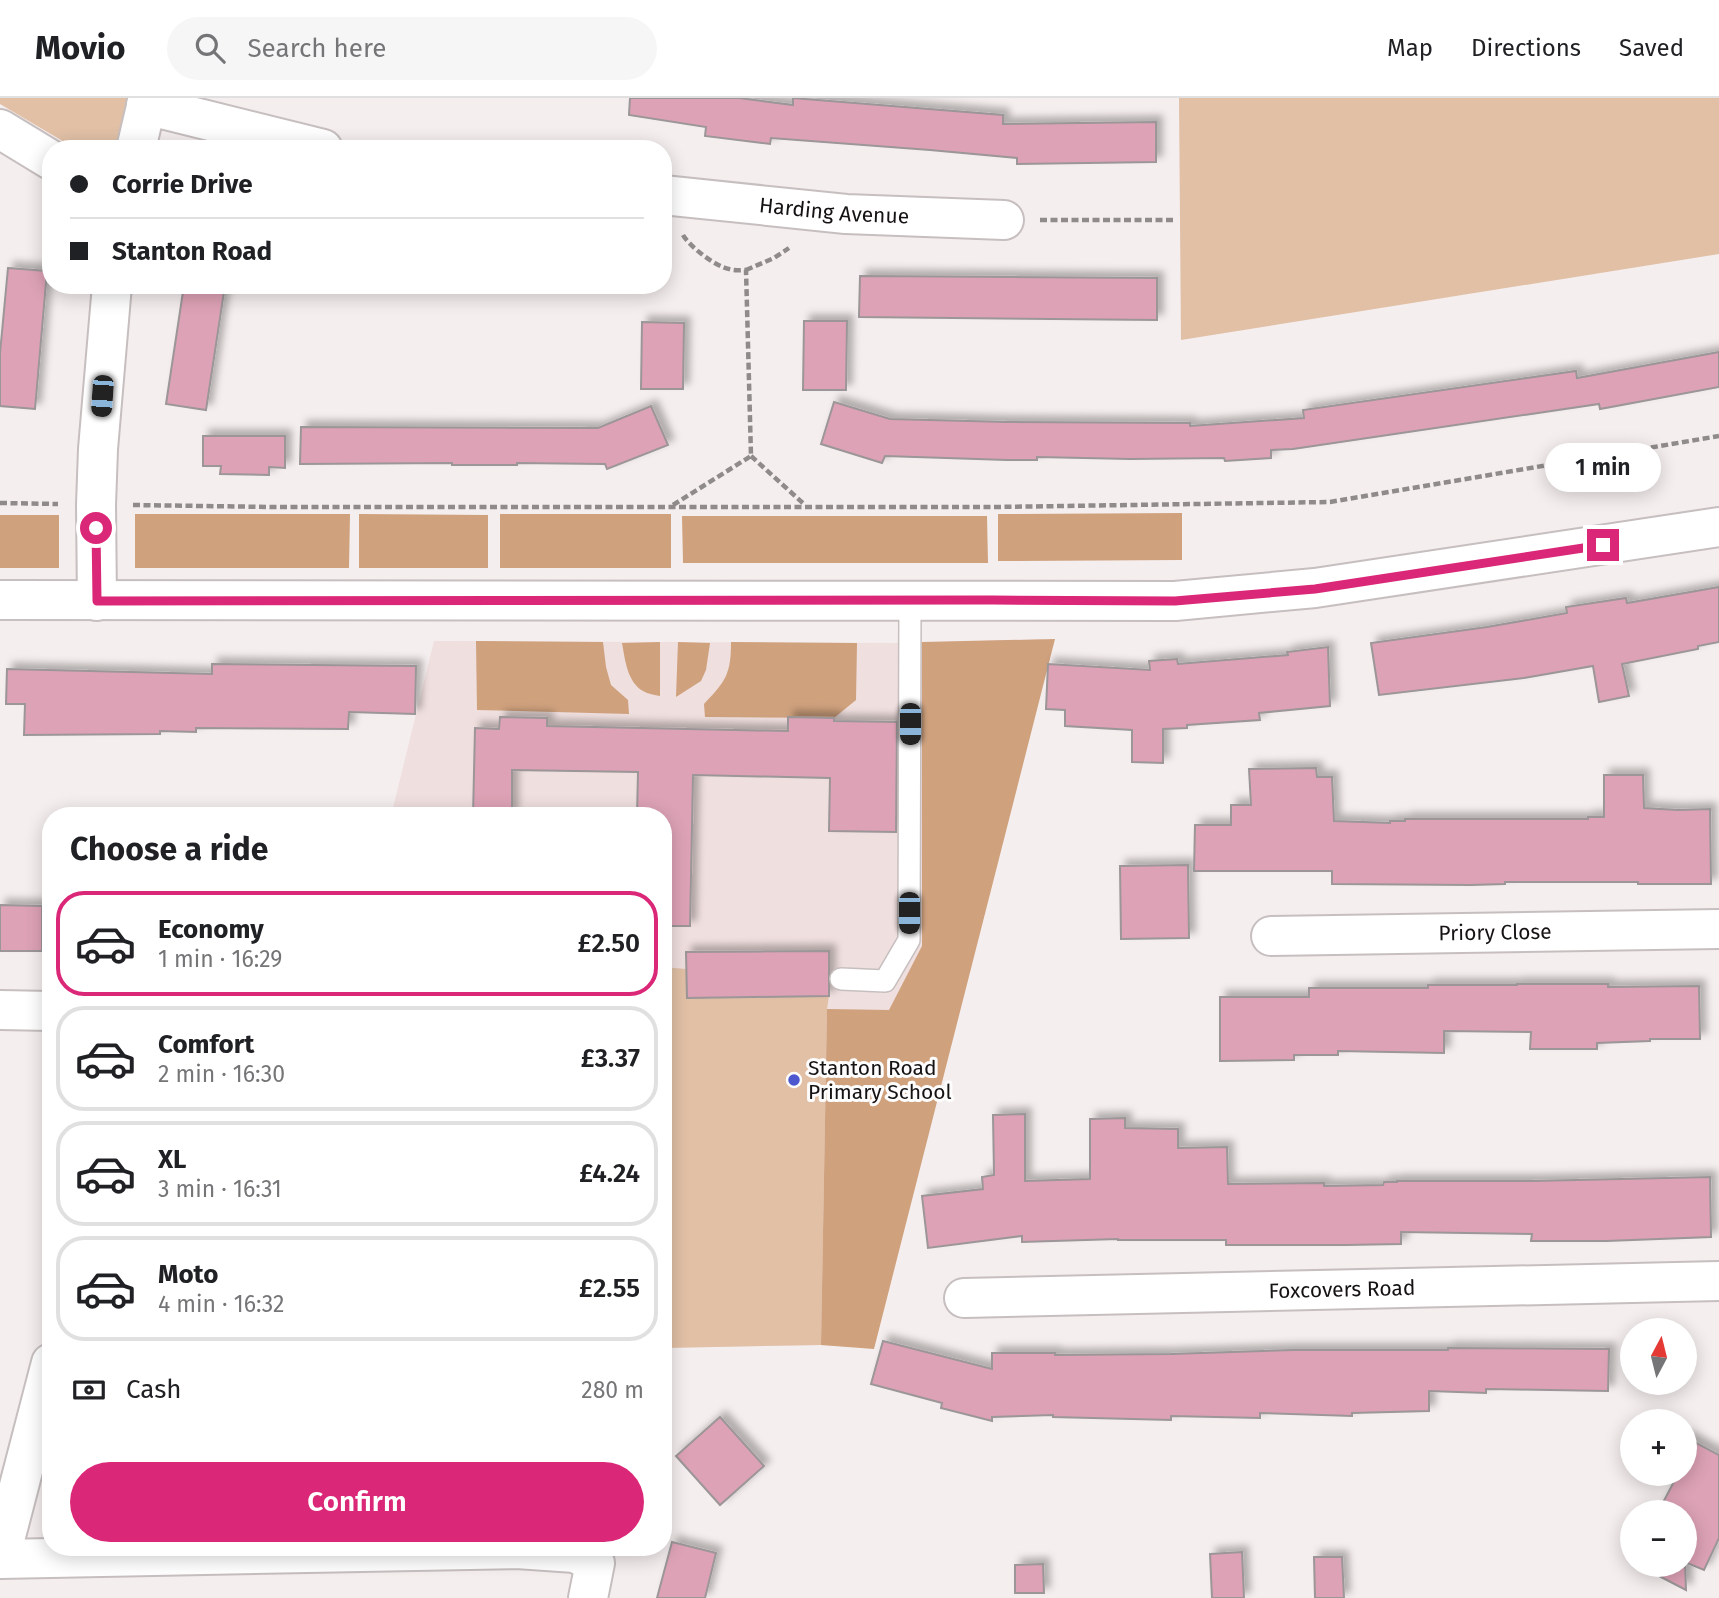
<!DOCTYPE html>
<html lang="en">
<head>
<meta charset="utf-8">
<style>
	body { margin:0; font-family:"Fira Sans",sans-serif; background:#f6f6f6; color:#202124; height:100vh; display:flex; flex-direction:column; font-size:26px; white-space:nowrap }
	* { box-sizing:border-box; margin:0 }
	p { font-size:23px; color:#757577 }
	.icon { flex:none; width:38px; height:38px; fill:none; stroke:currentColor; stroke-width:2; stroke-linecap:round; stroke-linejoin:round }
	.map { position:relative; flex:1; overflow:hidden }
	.panel { position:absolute; left:42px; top:709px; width:630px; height:749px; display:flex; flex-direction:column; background:#fff; border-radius:28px; box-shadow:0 4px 18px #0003 }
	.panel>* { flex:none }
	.guide { position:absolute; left:42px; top:42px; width:630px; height:154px; border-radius:28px; box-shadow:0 4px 18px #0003; display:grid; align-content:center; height:154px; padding:0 28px; background:#fff }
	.needle { width:46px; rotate:7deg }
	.buttons { position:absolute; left:1620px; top:1220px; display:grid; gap:14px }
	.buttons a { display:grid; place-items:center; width:77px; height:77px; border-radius:50%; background:#fff; box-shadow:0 4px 18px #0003; font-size:35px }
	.end { position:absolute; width:32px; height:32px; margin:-16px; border:9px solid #db2777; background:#fff; box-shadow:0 0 0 4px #fff }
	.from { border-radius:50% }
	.bubble { position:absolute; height:49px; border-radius:24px; background:#fff; box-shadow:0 4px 18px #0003; font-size:23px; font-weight:600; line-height:49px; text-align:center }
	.car { position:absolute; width:21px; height:42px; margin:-21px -10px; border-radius:9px; box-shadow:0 0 5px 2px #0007; background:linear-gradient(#222 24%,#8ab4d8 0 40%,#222 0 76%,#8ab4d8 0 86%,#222 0) }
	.guide b { display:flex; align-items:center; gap:24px; height:66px; font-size:26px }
	.guide b+b { border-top:2px solid #e0e0e0 }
	.guide i { width:18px; height:18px; background:#202124 }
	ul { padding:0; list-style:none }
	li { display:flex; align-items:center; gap:21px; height:105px; margin:0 14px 10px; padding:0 14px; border:4px solid #e0e0e0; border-radius:28px }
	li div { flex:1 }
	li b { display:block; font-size:26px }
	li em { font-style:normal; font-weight:600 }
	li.active { border-color:#db2777 }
	li>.icon { width:63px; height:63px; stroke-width:1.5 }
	h2 { padding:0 28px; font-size:32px; line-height:84px }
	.pay { display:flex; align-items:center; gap:18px; height:77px; padding:0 28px; font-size:26px }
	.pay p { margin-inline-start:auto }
	.primary-button { display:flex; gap:14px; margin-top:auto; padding:14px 28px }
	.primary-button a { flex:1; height:80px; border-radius:42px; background:#db2777; color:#fff; font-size:28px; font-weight:600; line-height:80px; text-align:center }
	header { display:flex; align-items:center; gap:42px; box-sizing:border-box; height:98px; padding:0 35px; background:#fff; border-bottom:2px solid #e0e0e0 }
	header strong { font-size:33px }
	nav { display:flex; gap:38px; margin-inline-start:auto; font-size:24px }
	.search { width:490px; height:63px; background:#f6f6f6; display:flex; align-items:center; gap:18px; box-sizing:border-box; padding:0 24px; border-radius:38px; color:#757577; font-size:26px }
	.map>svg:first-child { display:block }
	.built { fill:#efdfde }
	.green { fill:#e1c0a6 }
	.forest { fill:#cfa17d }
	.building { fill:#dda2b5; stroke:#9c9698; stroke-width:2; filter:url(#shadow) }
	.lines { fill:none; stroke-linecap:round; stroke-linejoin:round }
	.lane-casing { stroke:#c7bfbf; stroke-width:24 }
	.street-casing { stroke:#c7bfbf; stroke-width:42 }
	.secondary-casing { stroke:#c7bfbf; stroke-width:42 }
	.path { stroke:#908b8b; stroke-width:4.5; stroke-dasharray:7 3.5; stroke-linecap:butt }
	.lane { stroke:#fff; stroke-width:21 }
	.street { stroke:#fff; stroke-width:38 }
	.secondary { stroke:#fff; stroke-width:38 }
	.route { stroke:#db2777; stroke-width:9 }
	.poi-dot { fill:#4d58ce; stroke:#fefdfd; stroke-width:2.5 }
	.labels { text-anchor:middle; stroke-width:6; stroke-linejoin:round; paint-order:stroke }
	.street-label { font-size:21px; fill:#151212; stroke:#fefdfd }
	.poi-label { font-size:21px; fill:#151212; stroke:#fefdfd; text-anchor:start }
</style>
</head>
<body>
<header>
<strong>Movio</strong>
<div class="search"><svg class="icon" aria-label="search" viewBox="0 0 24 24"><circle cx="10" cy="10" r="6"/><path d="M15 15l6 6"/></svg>Search here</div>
<nav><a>Map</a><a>Directions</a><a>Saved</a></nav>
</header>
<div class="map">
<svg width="1719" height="1500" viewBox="0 0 1719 1500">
	<defs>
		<filter id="shadow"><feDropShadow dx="6" dy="-6" stdDeviation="3.5" flood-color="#0004"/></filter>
	</defs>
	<rect width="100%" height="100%" fill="#f5eeee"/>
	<polygon class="built" points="1044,541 851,1249 821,1247 663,1250 663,718 391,718 434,543 910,545"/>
	<g class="green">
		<polygon points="0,0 128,0 115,51 68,51 66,45 0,6"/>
		<polygon points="1179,0 1719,0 1719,156 1181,242"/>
		<polygon points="663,869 686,871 687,900 829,898 827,911 821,1247 663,1250"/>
	</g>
	<g class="forest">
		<polygon points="1182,415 1182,462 998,463 998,416"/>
		<polygon points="135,416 350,416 349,470 135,470"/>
		<polygon points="359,416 488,417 488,470 359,470"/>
		<rect x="500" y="416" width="171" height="54"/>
		<rect x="0" y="417" width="59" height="53"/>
		<polygon points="682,418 987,418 988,465 683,465"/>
		<polygon points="1055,541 874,1251 821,1247 827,911 889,912 922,848 922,544"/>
		<polygon points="476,543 603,544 606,569 611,587 628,602 629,616 477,612"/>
		<path d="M660,544V598C655,597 648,596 643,593C627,584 625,561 622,545Z"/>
		<polygon points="678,544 710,545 706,572 701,583 676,599"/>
		<path d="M731,544L857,545L856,602L834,620L705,619L704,606C726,583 731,576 731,544Z"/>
	</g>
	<g class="building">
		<polygon points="630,0 739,0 793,7 793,0 1003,17 1003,26 1156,24 1156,64 1017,66 1017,60 930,52 771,40 770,46 705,38 706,29 629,17"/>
		<polygon points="8,170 47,173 35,311 0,308 0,255"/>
		<polygon points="860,178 1157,180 1157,222 859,219"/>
		<polygon points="184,187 225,187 206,312 166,306"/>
		<polygon points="804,223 847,223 846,292 803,292"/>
		<polygon points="642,224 684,225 683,291 641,291"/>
		<polygon points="1719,254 1719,289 1600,311 1599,306 1293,351 1271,352 1271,360 1225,363 1224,360 1130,361 1037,359 1037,362 1007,362 885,358 882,365 821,346 834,304 890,321 1007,324 1190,325 1190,328 1304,320 1303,312 1576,273 1577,280"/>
		<polygon points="651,308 668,347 607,371 605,366 517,365 517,367 452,367 452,365 300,366 301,329 598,330"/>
		<polygon points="203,338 285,338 285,370 269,369 269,377 220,376 221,368 203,368"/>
		<polygon points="1719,489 1719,544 1698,548 1698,551 1622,566 1629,598 1599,604 1593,568 1524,580 1379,597 1371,545 1487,529 1567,515 1566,509 1626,500 1627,505"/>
		<polygon points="1328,549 1330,608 1259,615 1260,622 1187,627 1187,630 1163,631 1163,665 1132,664 1132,632 1065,628 1065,612 1046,611 1048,566 1150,572 1149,563 1177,561 1178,566 1288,557 1287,554"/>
		<polygon points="212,566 416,568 415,616 349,614 348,631 196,630 196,634 160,633 160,636 24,637 25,606 6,606 7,571 212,576"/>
		<polygon points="500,619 547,620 547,628 788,633 788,619 834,620 834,623 897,624 896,734 829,733 830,680 693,677 690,828 663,828 663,718 637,718 638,674 512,672 512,718 473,718 475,630 499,631"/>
		<polygon points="1316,670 1317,679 1332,679 1334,723 1390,725 1390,723 1405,723 1405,721 1588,721 1588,719 1604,719 1604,677 1643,677 1644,710 1678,712 1710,711 1711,786 1638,786 1638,784 1505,784 1505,786 1471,787 1332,786 1332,773 1194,773 1195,727 1231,727 1231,707 1251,707 1249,671"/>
		<polygon points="1188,767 1189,840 1121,841 1120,768"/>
		<polygon points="0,807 42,808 42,853 0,853"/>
		<polygon points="829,853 829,898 687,900 686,854"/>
		<polygon points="1517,886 1608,886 1608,889 1699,888 1700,941 1650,941 1650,943 1597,945 1597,951 1530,951 1531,934 1444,933 1444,955 1338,953 1338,957 1294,957 1294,962 1220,963 1220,899 1309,899 1309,890 1428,890 1428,887 1517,887"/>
		<polygon points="1025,1016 1025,1083 1090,1081 1090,1021 1125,1020 1125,1030 1178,1031 1178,1050 1227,1049 1228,1086 1324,1085 1324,1088 1383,1087 1384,1084 1397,1084 1397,1083 1532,1083 1710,1079 1711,1139 1606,1143 1531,1143 1532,1136 1401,1134 1401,1146 1345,1147 1226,1147 1226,1142 1118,1142 1118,1141 1022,1144 1022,1138 928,1150 922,1098 983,1091 982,1079 994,1077 993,1017"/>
		<polygon points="883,1243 992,1271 992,1255 1055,1255 1055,1257 1171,1256 1293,1252 1448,1252 1448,1250 1609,1251 1608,1293 1486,1291 1486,1295 1429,1293 1429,1313 1352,1315 1352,1318 1260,1315 1260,1320 1171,1318 1171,1322 1053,1319 1053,1317 992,1319 992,1323 941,1310 942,1305 871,1286"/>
		<polygon points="720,1319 764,1368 720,1407 676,1358"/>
		<polygon points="1685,1339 1719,1357 1719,1440 1704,1472 1685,1464 1686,1492 1636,1466 1685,1466 1685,1414 1658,1414 1678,1376 1685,1376"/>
		<polygon points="672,1444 716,1455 705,1500 657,1500"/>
		<polygon points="1242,1454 1244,1500 1212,1500 1210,1456"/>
		<polygon points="1314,1459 1342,1459 1344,1500 1315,1500"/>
		<polygon points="1043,1466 1044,1495 1015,1495 1015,1467"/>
	</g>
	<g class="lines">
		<defs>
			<polyline id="lane" points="841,881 885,883 909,842 910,502"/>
			<g id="street">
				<polyline points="146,7 323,51"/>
				<polyline points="0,31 51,62"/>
				<polyline points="136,51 148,0"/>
				<path id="s1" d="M663,97L846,116L1004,122"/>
				<polyline points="97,503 96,407 98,351 112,187"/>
				<path id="s2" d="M1271,838L1719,831"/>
				<polyline points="0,912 51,913"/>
				<path id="s3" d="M964,1200L1719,1183"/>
				<polyline points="0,1461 517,1451 575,1455 595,1465 588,1500"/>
				<polyline points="0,1461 51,1265"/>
			</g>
			<polyline id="secondary" points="0,502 1175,503 1315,490 1719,429"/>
		</defs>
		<use href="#lane" class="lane-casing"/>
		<use href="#street" class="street-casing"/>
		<use href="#secondary" class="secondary-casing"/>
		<g class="path">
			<polyline points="1040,122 1174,122"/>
			<polyline points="746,172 774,160 789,150"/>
			<polyline points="751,358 805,407"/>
			<polyline points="0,405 58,406"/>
			<polyline points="133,407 271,409 996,409 1330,404 1719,338"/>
			<path d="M673,407L751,358L746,172C741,172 734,173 729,171C716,169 689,148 683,137"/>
		</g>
		<use href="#lane" class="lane"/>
		<use href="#street" class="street"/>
		<use href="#secondary" class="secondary"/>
	</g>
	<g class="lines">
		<polyline class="route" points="96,430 97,503 992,502 1175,503 1315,491 1603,447"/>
	</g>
	<circle class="poi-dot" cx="794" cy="982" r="7"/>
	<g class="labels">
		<g class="street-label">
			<text dy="7" stroke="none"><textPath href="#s1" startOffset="172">Harding Avenue</textPath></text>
			<text dy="7" stroke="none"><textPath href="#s2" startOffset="224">Priory Close</textPath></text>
			<text dy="7" stroke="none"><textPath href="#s3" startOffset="378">Foxcovers Road</textPath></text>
		</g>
		<g class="poi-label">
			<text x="808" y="977">Stanton Road<tspan x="808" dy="24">Primary School</tspan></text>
		</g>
	</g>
</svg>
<div class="buttons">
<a><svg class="needle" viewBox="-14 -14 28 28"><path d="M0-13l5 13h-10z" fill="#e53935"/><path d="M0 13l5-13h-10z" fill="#757577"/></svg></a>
<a>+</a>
<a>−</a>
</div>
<i class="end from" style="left:96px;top:430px"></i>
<i class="end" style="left:1603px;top:447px"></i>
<div class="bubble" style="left:1545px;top:345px;width:116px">1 min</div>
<i class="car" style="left:102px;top:298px;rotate:184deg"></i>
<i class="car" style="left:910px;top:626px;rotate:180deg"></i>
<i class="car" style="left:909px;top:815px;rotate:180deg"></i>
<div class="guide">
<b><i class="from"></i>Corrie Drive</b>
<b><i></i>Stanton Road</b>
</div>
<section class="panel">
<h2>Choose a ride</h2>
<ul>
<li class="active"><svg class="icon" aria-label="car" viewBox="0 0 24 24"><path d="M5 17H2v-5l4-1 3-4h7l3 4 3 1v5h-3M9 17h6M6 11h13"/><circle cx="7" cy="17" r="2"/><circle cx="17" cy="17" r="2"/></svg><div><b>Economy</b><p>1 min · 16:29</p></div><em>£2.50</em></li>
<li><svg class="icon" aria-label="car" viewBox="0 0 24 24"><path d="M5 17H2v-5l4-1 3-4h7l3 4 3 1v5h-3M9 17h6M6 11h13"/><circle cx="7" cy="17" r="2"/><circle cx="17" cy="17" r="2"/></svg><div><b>Comfort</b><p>2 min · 16:30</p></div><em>£3.37</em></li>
<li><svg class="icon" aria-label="car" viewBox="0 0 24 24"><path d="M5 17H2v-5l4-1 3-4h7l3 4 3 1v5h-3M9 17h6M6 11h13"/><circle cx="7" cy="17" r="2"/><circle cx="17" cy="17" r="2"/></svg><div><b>XL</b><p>3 min · 16:31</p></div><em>£4.24</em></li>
<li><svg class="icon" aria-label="car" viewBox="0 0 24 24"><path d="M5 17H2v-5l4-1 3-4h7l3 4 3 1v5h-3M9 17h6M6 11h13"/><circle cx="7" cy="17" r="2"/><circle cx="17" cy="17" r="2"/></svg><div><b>Moto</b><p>4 min · 16:32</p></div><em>£2.55</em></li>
</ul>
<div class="pay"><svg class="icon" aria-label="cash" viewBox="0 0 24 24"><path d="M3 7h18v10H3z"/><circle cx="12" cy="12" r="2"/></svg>Cash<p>280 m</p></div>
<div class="primary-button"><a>Confirm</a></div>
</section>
</div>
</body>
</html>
